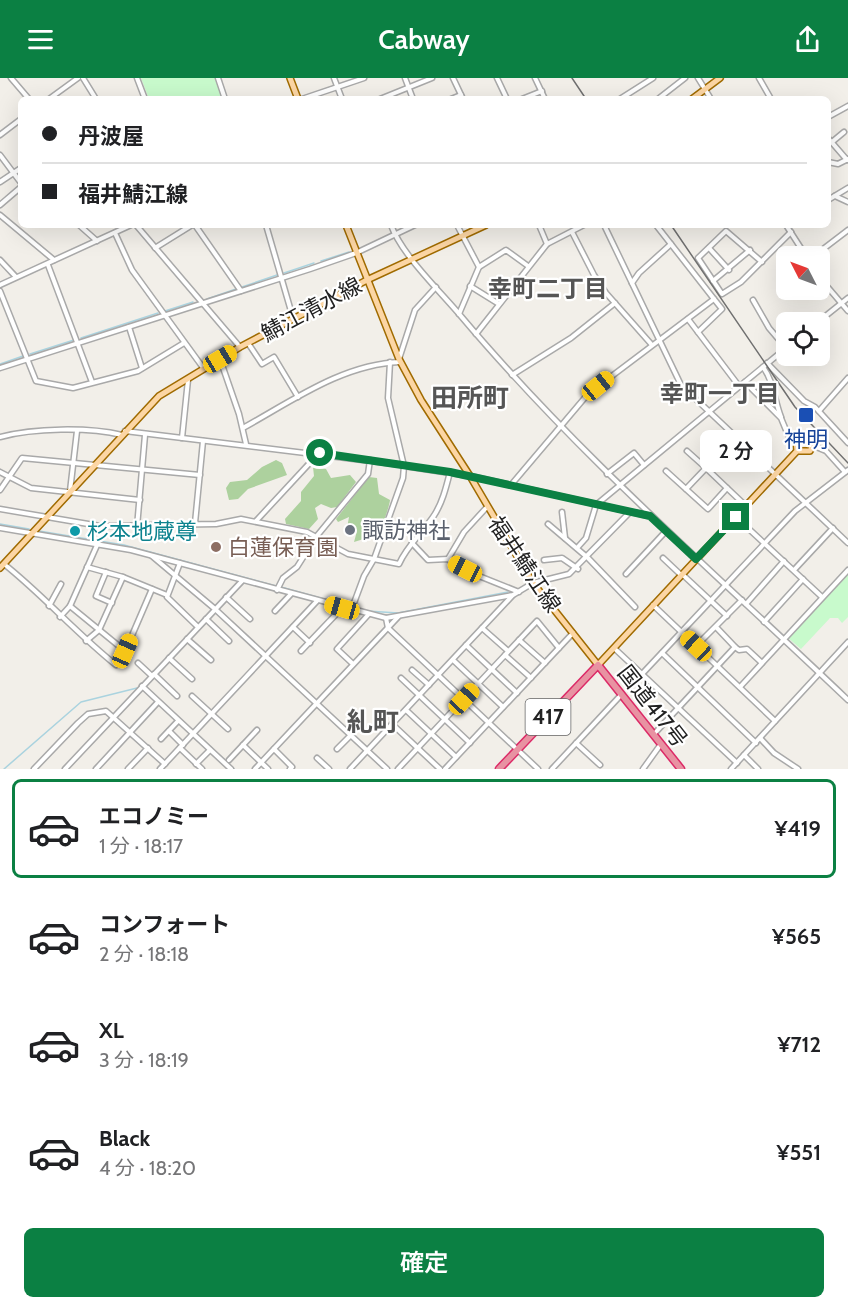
<!DOCTYPE html>
<html lang="ja">
<head>
<meta charset="utf-8">
<style>
	body { margin:0; font-family:Cabin,"Noto Sans JP",sans-serif; background:#f6f6f6; color:#202124; height:100vh; display:flex; flex-direction:column; font-size:22px; white-space:nowrap }
	* { box-sizing:border-box; margin:0 }
	p { font-size:20px; color:#757577 }
	.icon { flex:none; width:33px; height:33px; fill:none; stroke:currentColor; stroke-width:2; stroke-linecap:round; stroke-linejoin:round }
	.map { position:relative; height:691px; overflow:hidden }
	.sheet { display:flex; flex-direction:column; background:#fff; flex:1 }
	.sheet>* { flex:none }
	.top-card { position:absolute; left:18px; top:18px; width:813px; height:132px; border-radius:9px; box-shadow:0 6px 24px #0002; display:grid; align-content:center; height:132px; padding:0 24px; background:#fff }
	.needle { width:39px; rotate:312deg }
	.tools { position:absolute; left:776px; top:168px; display:grid; gap:12px }
	.tools a { display:grid; place-items:center; width:54px; height:54px; border-radius:9px; background:#fff; box-shadow:0 6px 24px #0002; font-size:30px }
	.end { position:absolute; width:27px; height:27px; margin:-14px; border:8px solid #0b8043; background:#fff; box-shadow:0 0 0 3px #fff }
	.from { border-radius:50% }
	.bubble { position:absolute; height:42px; border-radius:9px; background:#fff; box-shadow:0 6px 24px #0002; font-size:20px; font-weight:600; line-height:42px; text-align:center }
	.car { position:absolute; width:18px; height:36px; margin:-18px -9px; border-radius:8px; box-shadow:0 0 4px 2px #0007; background:linear-gradient(#f5c518 24%,#345 0 40%,#f5c518 0 76%,#345 0 86%,#f5c518 0) }
	.top-card b { display:flex; align-items:center; gap:21px; height:57px; font-size:22px }
	.top-card b+b { border-top:2px solid #e0e0e0 }
	.top-card i { width:15px; height:15px; background:#202124 }
	ul { padding:10px 0 0; list-style:none }
	li { display:flex; align-items:center; gap:18px; height:99px; margin:0 12px 9px; padding:0 12px; border:3px solid transparent; border-radius:9px }
	li div { flex:1 }
	li b { display:block; font-size:22px }
	li em { font-style:normal; font-weight:600 }
	li.selected { border-color:#0b8043 }
	li>.icon { width:54px; height:54px; stroke-width:1.5 }
	.button { display:flex; gap:12px; margin-top:auto; padding:12px 24px }
	.button a { flex:1; height:69px; border-radius:9px; background:#0b8043; color:#fff; font-size:24px; font-weight:600; line-height:69px; text-align:center }
	header { display:flex; justify-content:space-between; align-items:center; height:78px; padding:0 24px; background:#0b8043; color:#fff; font-size:27px; font-weight:600 }
	.map>svg:first-child { display:block }
	.forest { fill:#add19e }
	.park { fill:#c8facc }
	.lines { fill:none; stroke-linecap:round; stroke-linejoin:round }
	.stream { stroke:#aad3df; stroke-width:1.5 }
	.minor-casing { stroke:#a9a9a9; stroke-width:7 }
	.major-casing { stroke:#a06b00; stroke-width:8 }
	.highway-casing { stroke:#dc2a67; stroke-width:9 }
	.minor { stroke:#fff; stroke-width:4 }
	.major { stroke:#fcd6a4; stroke-width:5 }
	.highway { stroke:#e892a2; stroke-width:6 }
	.tram { stroke:#707070; stroke-width:1.5 }
	.route { stroke:#0b8043; stroke-width:8 }
	.transit-dot { fill:#1a4fb4; stroke:#fff; stroke-width:2 }
	.worship-dot { fill:#6b7280; stroke:#fff; stroke-width:2 }
	.culture-dot { fill:#0f9aa8; stroke:#fff; stroke-width:2 }
	.education-dot { fill:#8d6e63; stroke:#fff; stroke-width:2 }
	.labels { text-anchor:middle; stroke-width:4.5; stroke-linejoin:round; paint-order:stroke }
	.shield { fill:#fff; stroke:#646464; stroke-width:1.5 }
	.shield-label { font-size:21px; font-weight:bold; fill:#222 }
	.street-label { font-size:22px; fill:#222; stroke:#fff }
	.transit-label { font-size:22px; fill:#164399; stroke:#fff }
	.worship-label { font-size:22px; fill:#5b616d; stroke:#fff; text-anchor:start }
	.culture-label { font-size:22px; fill:#0d838f; stroke:#fff; text-anchor:start }
	.education-label { font-size:22px; fill:#785e54; stroke:#fff; text-anchor:start }
	.neighbourhood-label { font-size:24px; font-weight:bold; fill:#555; stroke:#fff }
	.quarter-label { font-size:26px; font-weight:bold; fill:#555; stroke:#fff }
</style>
</head>
<body>
<header><svg class="icon" aria-label="menu" viewBox="0 0 24 24"><path d="M4 6h16M4 12h16M4 18h16"/></svg>Cabway<svg class="icon" aria-label="share" viewBox="0 0 24 24"><path d="M12 15V3M7 8l5-5 5 5M5 13v7h14v-7"/></svg></header>
<div class="map">
<svg width="848" height="691" viewBox="0 0 848 691">
	<rect width="100%" height="100%" fill="#f2efe9"/>
	<g class="forest">
		<polygon points="276,382 282,385 287,397 248,411 238,421 229,422 226,410 230,404 247,402 262,389"/>
		<polygon points="313,389 326,391 331,400 350,397 356,404 337,429 331,430 321,426 315,430 318,441 309,451 286,446 285,441 301,423 301,414 314,398"/>
		<path d="M369,399L377,400L379,416L390,422C390,427 380,455 377,461L370,459L354,464L357,453L354,447L347,450L349,439L338,444L336,441Z"/>
	</g>
	<g class="park">
		<polygon points="141,0 215,0 222,21 149,21"/>
		<polygon points="848,494 848,539 842,545 838,540 830,540 801,571 787,559"/>
	</g>
	<g class="lines">
		<g class="stream">
			<polyline points="321,183 349,174"/>
			<polyline points="284,195 314,185"/>
			<polyline points="242,209 277,197"/>
			<polyline points="207,221 236,211"/>
			<polyline points="165,233 193,224"/>
			<polyline points="81,260 158,235"/>
			<polyline points="30,276 74,262"/>
			<polyline points="0,286 23,278"/>
			<polyline points="0,446 29,451"/>
			<polyline points="39,453 124,467 276,508"/>
			<polyline points="281,509 342,526"/>
			<polyline points="367,533 398,535 508,514"/>
			<polyline points="147,610 193,653"/>
			<polyline points="197,656 234,691"/>
			<polyline points="4,691 81,624 137,610"/>
		</g>
		<defs>
			<g id="minor">
				<polyline points="11,0 29,21"/>
				<polyline points="83,0 96,21"/>
				<polyline points="137,0 145,21"/>
				<polyline points="218,0 225,21"/>
				<polyline points="334,0 342,21"/>
				<polyline points="405,0 413,21"/>
				<polyline points="453,0 463,21"/>
				<polyline points="497,0 507,21"/>
				<polyline points="535,0 545,21"/>
				<polyline points="698,0 711,21"/>
				<polyline points="759,0 771,21"/>
				<polyline points="49,21 78,0"/>
				<polyline points="302,21 364,0"/>
				<polyline points="380,21 432,0"/>
				<polyline points="451,21 461,17"/>
				<polyline points="522,21 542,13"/>
				<polyline points="620,21 653,0"/>
				<polyline points="658,21 685,0"/>
				<polyline points="828,39 848,28"/>
				<polyline points="0,57 21,41"/>
				<polyline points="828,60 847,82"/>
				<polyline points="832,64 844,54"/>
				<polyline points="0,77 21,105"/>
				<polyline points="828,84 838,86 848,81"/>
				<polyline points="0,104 21,90"/>
				<polyline points="835,118 848,124"/>
				<polyline points="828,122 848,110"/>
				<polyline points="0,127 21,109"/>
				<polyline points="0,137 54,182"/>
				<polyline points="79,147 97,163"/>
				<polyline points="136,147 240,269"/>
				<polyline points="195,147 241,213"/>
				<polyline points="266,147 293,240"/>
				<path d="M391,147C402,177 439,212 460,237C578,377 716,496 848,622"/>
				<polyline points="457,147 479,189"/>
				<polyline points="539,147 547,166"/>
				<polyline points="604,147 681,307 848,465"/>
				<polyline points="786,147 806,178"/>
				<polyline points="572,154 594,197 606,215 652,267"/>
				<polyline points="115,155 132,192 204,291"/>
				<polyline points="155,170 192,147"/>
				<polyline points="709,170 729,192"/>
				<polyline points="814,178 848,152"/>
				<polyline points="0,182 16,199"/>
				<polyline points="762,184 726,153 698,180 722,216 741,204 791,154"/>
				<polyline points="48,187 92,304"/>
				<polyline points="819,199 848,233"/>
				<polyline points="713,203 750,172"/>
				<polyline points="632,205 639,195 671,166"/>
				<polyline points="0,207 131,147"/>
				<polyline points="470,208 499,226"/>
				<polyline points="0,213 36,303 73,310 138,293 184,265"/>
				<polyline points="753,222 769,250 786,270"/>
				<polyline points="459,236 479,189 506,172 528,188"/>
				<polyline points="688,241 739,308"/>
				<polyline points="818,244 848,220"/>
				<polyline points="129,249 142,290"/>
				<polyline points="698,254 722,231 714,221"/>
				<polyline points="476,256 547,166 584,147"/>
				<polyline points="248,265 262,286 274,279 298,319"/>
				<polyline points="220,281 239,336 246,366"/>
				<polyline points="399,281 415,232 436,209"/>
				<polyline points="767,285 804,323 815,329 848,365"/>
				<path d="M763,289C774,304 774,321 781,339"/>
				<polyline points="0,290 310,191 356,175 415,147"/>
				<polyline points="512,297 571,260 615,225"/>
				<polyline points="745,304 781,340 788,357 796,362"/>
				<polyline points="819,333 848,300"/>
				<path d="M243,350C292,323 343,286 400,284"/>
				<polyline points="125,353 403,387"/>
				<path d="M0,359C34,350 88,349 122,357"/>
				<polyline points="182,360 188,302"/>
				<polyline points="814,368 826,373 845,394"/>
				<polyline points="687,373 706,390"/>
				<polyline points="404,388 470,398 649,438"/>
				<polyline points="666,393 708,431 727,410 746,428"/>
				<polyline points="0,394 31,410 140,422"/>
				<polyline points="607,396 634,375 644,387"/>
				<polyline points="511,407 588,316 714,221 656,147"/>
				<polyline points="686,411 706,390 727,410"/>
				<polyline points="0,412 22,380 200,397"/>
				<polyline points="70,413 77,353"/>
				<path d="M0,431L100,448L216,446L241,441L307,454L348,476L399,486C407,468 422,455 433,439C442,426 446,410 450,394"/>
				<polyline points="562,434 565,460"/>
				<polyline points="736,439 822,519"/>
				<polyline points="256,443 319,375"/>
				<polyline points="195,445 203,363"/>
				<polyline points="548,446 588,480 635,529"/>
				<polyline points="137,449 145,357"/>
				<polyline points="0,450 131,472 386,540 513,517 533,505 569,496 630,434"/>
				<polyline points="412,465 428,482 448,481 479,498 519,514"/>
				<polyline points="577,470 586,460 596,427 786,270"/>
				<polyline points="152,478 215,531 387,691"/>
				<polyline points="663,480 681,497"/>
				<polyline points="448,481 464,454 487,429"/>
				<polyline points="544,482 562,480 578,491"/>
				<polyline points="180,485 167,519 198,549"/>
				<path d="M4,486C43,517 76,555 116,587L124,576L152,511"/>
				<polyline points="87,489 123,499 167,517"/>
				<polyline points="794,492 833,450"/>
				<polyline points="106,494 96,518 112,525"/>
				<polyline points="626,496 666,453"/>
				<polyline points="682,496 727,538"/>
				<polyline points="277,512 283,500 297,489 316,459 368,396 370,382"/>
				<polyline points="226,519 250,541"/>
				<polyline points="746,526 784,483"/>
				<polyline points="653,527 775,643"/>
				<polyline points="49,528 61,506"/>
				<polyline points="70,528 125,573"/>
				<polyline points="275,533 291,516"/>
				<polyline points="351,533 364,498 374,481 403,400 404,388 388,320 390,284"/>
				<polyline points="60,539 70,528 98,465"/>
				<polyline points="386,540 388,550 538,691"/>
				<polyline points="206,541 229,563"/>
				<polyline points="764,544 803,501"/>
				<polyline points="293,549 310,565"/>
				<polyline points="482,550 508,573"/>
				<polyline points="187,561 211,582"/>
				<polyline points="519,562 545,585"/>
				<polyline points="86,563 99,552 123,499"/>
				<polyline points="466,567 517,615"/>
				<polyline points="696,568 742,522"/>
				<polyline points="735,569 739,572 747,571 762,585"/>
				<polyline points="614,570 737,685"/>
				<polyline points="301,573 342,530"/>
				<polyline points="662,575 756,665"/>
				<polyline points="505,577 531,600"/>
				<polyline points="169,580 192,601"/>
				<polyline points="453,582 503,629"/>
				<polyline points="138,585 152,598"/>
				<polyline points="353,586 337,571 368,537"/>
				<polyline points="412,592 429,607"/>
				<polyline points="154,596 177,618"/>
				<polyline points="642,596 795,433 848,392"/>
				<polyline points="401,600 470,665"/>
				<polyline points="142,608 231,691"/>
				<polyline points="740,609 848,492"/>
				<polyline points="192,618 228,651"/>
				<polyline points="406,632 456,679"/>
				<polyline points="392,646 440,691"/>
				<polyline points="169,653 183,667"/>
				<polyline points="654,656 735,569 716,549"/>
				<polyline points="760,660 774,675 798,691"/>
				<polyline points="161,661 178,643"/>
				<polyline points="576,665 600,687"/>
				<polyline points="243,667 268,691"/>
				<polyline points="180,670 202,691"/>
				<polyline points="274,671 292,689 290,691"/>
				<polyline points="337,671 351,657"/>
				<polyline points="744,677 758,691"/>
				<polyline points="317,680 329,691"/>
				<polyline points="229,682 257,652"/>
				<polyline points="196,686 210,672"/>
				<polyline points="34,691 78,645 88,636 106,633 165,686"/>
				<polyline points="65,691 242,503"/>
				<polyline points="96,691 158,624"/>
				<polyline points="128,691 148,670"/>
				<polyline points="160,691 317,523"/>
				<polyline points="255,691 398,539"/>
				<polyline points="350,691 512,518"/>
				<polyline points="398,691 537,543 559,570"/>
				<polyline points="445,691 573,555"/>
				<polyline points="552,691 621,617"/>
				<polyline points="643,691 661,666"/>
				<polyline points="731,691 848,564"/>
			</g>
			<g id="major">
				<polyline points="290,0 298,21"/>
				<polyline points="692,21 720,0"/>
				<polyline points="346,147 399,281 421,322 470,398 533,505 598,587 797,373 810,373 814,365 803,357 796,362 797,373"/>
				<polyline points="0,490 159,318 240,269 367,202 486,147"/>
			</g>
			<polyline id="highway" points="499,691 598,587 681,691"/>
		</defs>
		<use href="#minor" class="minor-casing"/>
		<use href="#major" class="major-casing"/>
		<use href="#highway" class="highway-casing"/>
		<use href="#minor" class="minor"/>
		<use href="#major" class="major"/>
		<use href="#highway" class="highway"/>
		<g class="tram">
			<polyline points="572,0 586,21"/>
			<polyline points="671,147 795,329 848,385"/>
		</g>
	</g>
	<g class="lines">
		<polyline class="route" points="320,375 450,394 650,438 696,481 736,439"/>
	</g>
	<rect class="transit-dot" x="798" y="329" width="16" height="16" rx="3"/>
	<circle class="worship-dot" cx="350" cy="452" r="6"/>
	<circle class="culture-dot" cx="75" cy="453" r="6"/>
	<circle class="education-dot" cx="216" cy="469" r="6"/>
	<g class="labels">
		<rect class="shield" x="525.5" y="621" width="45" height="36" rx="4.5"/>
		<g class="shield-label">
			<text x="548" y="646">417</text>
		</g>
		<g class="street-label">
			<text transform="translate(311 231) rotate(-28)" y="8">鯖江清水線</text>
			<text transform="translate(525 486) rotate(56)" y="8">福井鯖江線</text>
			<text transform="translate(653 628) rotate(52)" y="8">国道417号</text>
		</g>
		<g class="transit-label">
			<text x="806" y="369">神明</text>
		</g>
		<g class="worship-label">
			<text x="362" y="460">諏訪神社</text>
		</g>
		<g class="culture-label">
			<text x="87" y="461">杉本地蔵尊</text>
		</g>
		<g class="education-label">
			<text x="228" y="477">白蓮保育園</text>
		</g>
		<g class="neighbourhood-label">
			<text x="548" y="219">幸町二丁目</text>
			<text x="720" y="324">幸町一丁目</text>
		</g>
		<g class="quarter-label">
			<text x="470" y="329">田所町</text>
			<text x="373" y="653">糺町</text>
		</g>
	</g>
</svg>
<div class="tools">
<a><svg class="needle" viewBox="-14 -14 28 28"><path d="M0-13l5 13h-10z" fill="#e53935"/><path d="M0 13l5-13h-10z" fill="#757577"/></svg></a>
<a><svg class="icon" aria-label="locate" viewBox="0 0 24 24"><circle cx="12" cy="12" r="6"/><path d="M12 2v4M12 18v4M2 12h4M18 12h4"/></svg></a>
</div>
<i class="end from" style="left:320px;top:375px"></i>
<i class="end" style="left:736px;top:439px"></i>
<div class="bubble" style="left:700px;top:352px;width:72px">2 分</div>
<i class="car" style="left:220px;top:281px;rotate:59deg"></i>
<i class="car" style="left:598px;top:308px;rotate:51deg"></i>
<i class="car" style="left:465px;top:491px;rotate:297deg"></i>
<i class="car" style="left:342px;top:530px;rotate:286deg"></i>
<i class="car" style="left:696px;top:568px;rotate:313deg"></i>
<i class="car" style="left:125px;top:573px;rotate:24deg"></i>
<i class="car" style="left:464px;top:621px;rotate:43deg"></i>
<div class="top-card">
<b><i class="from"></i>丹波屋</b>
<b><i></i>福井鯖江線</b>
</div>
</div>
<section class="sheet">
<ul>
<li class="selected"><svg class="icon" aria-label="car" viewBox="0 0 24 24"><path d="M5 17H2v-5l4-1 3-4h7l3 4 3 1v5h-3M9 17h6M6 11h13"/><circle cx="7" cy="17" r="2"/><circle cx="17" cy="17" r="2"/></svg><div><b>エコノミー</b><p>1 分 · 18:17</p></div><em>¥419</em></li>
<li><svg class="icon" aria-label="car" viewBox="0 0 24 24"><path d="M5 17H2v-5l4-1 3-4h7l3 4 3 1v5h-3M9 17h6M6 11h13"/><circle cx="7" cy="17" r="2"/><circle cx="17" cy="17" r="2"/></svg><div><b>コンフォート</b><p>2 分 · 18:18</p></div><em>¥565</em></li>
<li><svg class="icon" aria-label="car" viewBox="0 0 24 24"><path d="M5 17H2v-5l4-1 3-4h7l3 4 3 1v5h-3M9 17h6M6 11h13"/><circle cx="7" cy="17" r="2"/><circle cx="17" cy="17" r="2"/></svg><div><b>XL</b><p>3 分 · 18:19</p></div><em>¥712</em></li>
<li><svg class="icon" aria-label="car" viewBox="0 0 24 24"><path d="M5 17H2v-5l4-1 3-4h7l3 4 3 1v5h-3M9 17h6M6 11h13"/><circle cx="7" cy="17" r="2"/><circle cx="17" cy="17" r="2"/></svg><div><b>Black</b><p>4 分 · 18:20</p></div><em>¥551</em></li>
</ul>
<div class="button"><a>確定</a></div>
</section>
</body>
</html>
